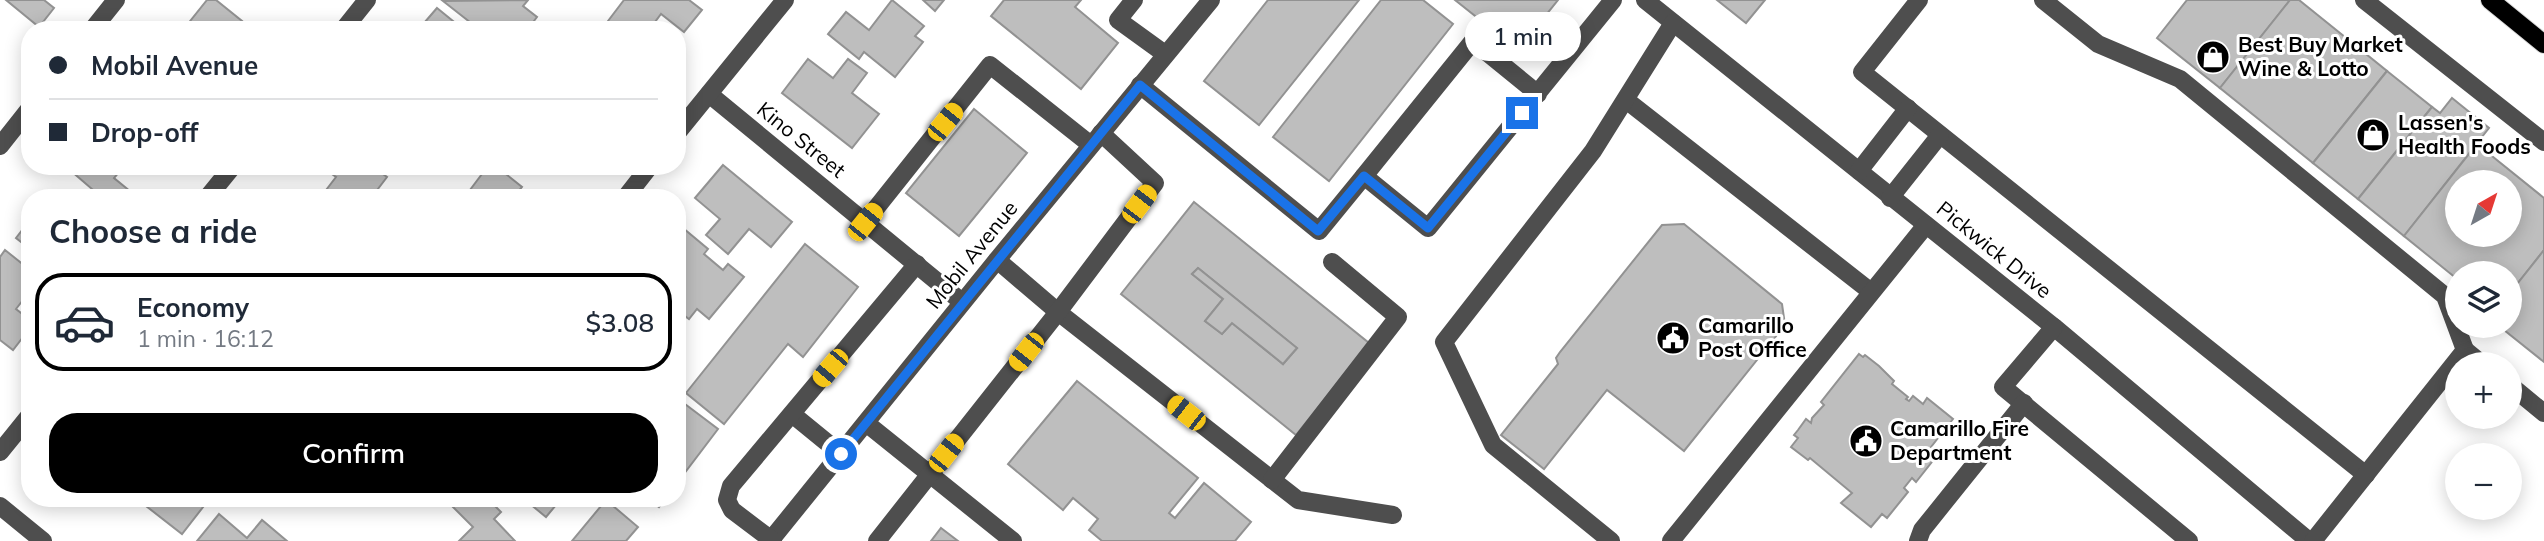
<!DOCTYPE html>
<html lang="en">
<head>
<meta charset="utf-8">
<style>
	body { margin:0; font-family:Mulish,sans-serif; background:#f6f6f7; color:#1f2937; height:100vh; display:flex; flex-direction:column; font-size:26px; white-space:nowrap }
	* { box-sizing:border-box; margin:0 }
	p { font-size:23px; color:#747a83 }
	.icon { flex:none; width:38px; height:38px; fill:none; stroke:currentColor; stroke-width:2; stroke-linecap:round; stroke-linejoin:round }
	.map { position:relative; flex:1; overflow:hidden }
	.details { position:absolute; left:21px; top:189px; width:665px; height:318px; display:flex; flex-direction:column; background:#fff; border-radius:28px; box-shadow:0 4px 18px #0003 }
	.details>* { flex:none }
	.hud { position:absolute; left:21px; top:21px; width:665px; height:154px; border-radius:28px; box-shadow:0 4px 18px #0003; display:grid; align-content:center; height:154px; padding:0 28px; background:#fff }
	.needle { width:46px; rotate:39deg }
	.fabs { position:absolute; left:2445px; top:170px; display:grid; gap:14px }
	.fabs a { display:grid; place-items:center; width:77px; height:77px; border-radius:50%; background:#fff; box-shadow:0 4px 18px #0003; font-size:35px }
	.end { position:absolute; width:32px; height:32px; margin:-16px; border:9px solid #1a73e8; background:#fff; box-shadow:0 0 0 4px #fff }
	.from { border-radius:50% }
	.bubble { position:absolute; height:49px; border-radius:24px; background:#fff; box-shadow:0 4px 18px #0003; font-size:23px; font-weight:600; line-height:49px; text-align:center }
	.car { position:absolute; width:21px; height:42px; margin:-21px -10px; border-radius:9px; box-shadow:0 0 5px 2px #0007; background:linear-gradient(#f5c518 24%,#345 0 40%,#f5c518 0 76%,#345 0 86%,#f5c518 0) }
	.hud b { display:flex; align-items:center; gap:24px; height:66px; font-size:26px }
	.hud b+b { border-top:2px solid #e0e1e3 }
	.hud i { width:18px; height:18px; background:#1f2937 }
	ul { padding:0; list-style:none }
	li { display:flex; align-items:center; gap:21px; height:98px; margin:0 14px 10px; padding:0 14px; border:4px solid transparent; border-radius:28px }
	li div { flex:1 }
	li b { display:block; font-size:26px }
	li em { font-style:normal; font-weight:600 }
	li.selected { border-color:#000 }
	li>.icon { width:63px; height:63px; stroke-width:1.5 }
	h2 { padding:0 28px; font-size:32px; line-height:84px }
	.primary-button { display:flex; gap:14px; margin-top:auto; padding:14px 28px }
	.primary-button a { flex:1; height:80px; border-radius:28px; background:#000; color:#fff; font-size:28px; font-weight:600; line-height:80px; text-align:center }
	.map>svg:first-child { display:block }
	.building { fill:#bebebe; stroke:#929292; stroke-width:2; fill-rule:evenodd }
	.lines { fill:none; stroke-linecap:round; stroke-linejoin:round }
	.major-casing { stroke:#dbdbdb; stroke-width:20 }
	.minor { stroke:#4e4e4e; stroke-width:18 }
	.major { stroke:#000; stroke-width:18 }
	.route { stroke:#1a73e8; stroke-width:9 }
	.labels { text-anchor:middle; stroke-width:6; stroke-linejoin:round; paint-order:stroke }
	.poi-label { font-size:21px; font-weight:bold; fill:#000; stroke:#fff; text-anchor:start }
	.street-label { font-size:21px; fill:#000; stroke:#fff }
</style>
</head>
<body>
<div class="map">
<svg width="2544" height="541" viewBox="0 0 2544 541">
	<rect width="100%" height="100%" fill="#fff"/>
	<g class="building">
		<polygon points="6,0 44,0 54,8 39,27"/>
		<polygon points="207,0 216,0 242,21 235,30 183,30"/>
		<polygon points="528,0 523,6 537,17 527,30 512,30 507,26 504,30 480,30 443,1"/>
		<polygon points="624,0 689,0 702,10 684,32 661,14 649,30 619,30 608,21"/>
		<polygon points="892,0 924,26 915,36 923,42 895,77 864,52 859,59 828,34 846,12 869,30"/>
		<polygon points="923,0 944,0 935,11"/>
		<polygon points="1004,0 1081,0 1075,7 1118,43 1081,89 991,16"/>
		<polygon points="1268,0 1359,0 1259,125 1204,81"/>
		<polygon points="1381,0 1423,0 1453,24 1329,181 1273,137"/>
		<polygon points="1455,0 1558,0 1518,50"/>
		<polygon points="1717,0 1765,0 1746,23"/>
		<polygon points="2187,0 2290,0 2220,88 2157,38"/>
		<polygon points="2290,0 2299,0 2387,71 2313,163 2220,88"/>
		<polygon points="437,8 464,30 418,30"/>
		<polygon points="808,59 833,78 848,59 867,73 852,93 879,114 852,148 782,93"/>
		<polygon points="2387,71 2432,107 2358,199 2313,163"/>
		<polygon points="2452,98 2489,128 2404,236 2358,199 2432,107 2440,113"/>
		<polygon points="974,109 1027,153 959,236 906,193"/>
		<path d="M2477,144L2544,198V250L2510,293V273H2457V279L2404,236ZM2457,182H2510V234H2457Z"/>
		<polygon points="723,165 792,222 771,247 749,229 728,254 706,235 720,219 695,198"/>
		<polygon points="73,166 124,166 114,178 136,196 134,198 88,198 86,196 92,189 70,170"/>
		<polygon points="321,166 372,166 387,177 371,198 320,198 336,177"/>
		<polygon points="488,166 496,166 522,187 513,198 464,198"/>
		<path d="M1194,202L1369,343L1296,435L1121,294ZM1198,268L1297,348L1283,364L1232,323L1222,334L1205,321L1223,299L1192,274Z"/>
		<polygon points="30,220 30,249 16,238"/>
		<polygon points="677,223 708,249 704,254 723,270 728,264 744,277 709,319 697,309 689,319 677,310 677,271 681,266 677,263"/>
		<polygon points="1684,224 1782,304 1785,325 1684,451 1607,390 1544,469 1501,435 1558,364 1556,358 1560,352 1662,225"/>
		<polygon points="805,244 858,287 803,357 788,344 724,424 686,393"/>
		<polygon points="5,250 30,270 30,291 16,309 30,320 30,328 13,350 0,340 0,257"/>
		<polygon points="2544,250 2544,362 2499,326 2510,326 2510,293"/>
		<polygon points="1198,268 1297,348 1283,364 1232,323 1222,334 1205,321 1223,299 1192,274"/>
		<polygon points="1859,354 1863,357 1865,355 1879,366 1894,381 1892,384 1908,397 1906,399 1909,401 1913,396 1923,404 1927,398 1953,419 1931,447 1939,453 1916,482 1912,478 1904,488 1908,492 1887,518 1882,514 1871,527 1841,503 1852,493 1810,458 1808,460 1791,447 1798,438 1794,435 1798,430 1806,419 1811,423 1812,418 1824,405 1821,402"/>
		<polygon points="1077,381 1198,478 1169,513 1175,518 1204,483 1251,522 1235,541 1102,541 1089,530 1098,519 1073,498 1063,510 1008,464"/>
		<polygon points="677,398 718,429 677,483"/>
		<polygon points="137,499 203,499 207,502 182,534"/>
		<polygon points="460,499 488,499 501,512 494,519 515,541 459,541 473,527 452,506"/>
		<polygon points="524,499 561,499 546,517"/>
		<polygon points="648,499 665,499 659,507"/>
		<polygon points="606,500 638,527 626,541 572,541"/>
		<polygon points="219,514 247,538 262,520 287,541 197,541"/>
		<polygon points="941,528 958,541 931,541"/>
	</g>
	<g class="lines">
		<defs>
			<polyline id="major" points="2490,0 2544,44"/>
		</defs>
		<use href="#major" class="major-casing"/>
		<g class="minor">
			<polyline points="1134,0 1118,20 1165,54"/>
			<polyline points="1645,0 2054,327 2309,541"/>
			<polyline points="1919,0 1862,72 2366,475"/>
			<polyline points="2043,0 2098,44 2180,79 2445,296 2465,350 2313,541"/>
			<polyline points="2364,0 2544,142"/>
			<polyline points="92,30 116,0"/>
			<polyline points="343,30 367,0"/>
			<polyline points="1140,85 1319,231 1364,176"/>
			<polyline points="709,94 962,302"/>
			<polyline points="1538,94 1473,41 1364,176 1428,228 1613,0"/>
			<polyline points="1626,100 1870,291"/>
			<polyline points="677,133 785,0"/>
			<polyline points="0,146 30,108"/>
			<polyline points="1859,171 1908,108"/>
			<polyline points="207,198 233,166"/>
			<polyline points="625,198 650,166"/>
			<polyline points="1890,198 1940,135"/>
			<polyline points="865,222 990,65 1091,145"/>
			<polyline points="997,260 1058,312 1298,500 1393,515"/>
			<polyline points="2054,327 2003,387 2189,541"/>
			<polyline points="2465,350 2482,364"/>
			<polyline points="2510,385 2544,413"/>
			<polyline points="792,414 841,454"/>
			<polyline points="866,423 1013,541"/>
			<polyline points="0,452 30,415"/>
			<polyline points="1272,480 1398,317 1332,262"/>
			<polyline points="0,506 43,541"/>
			<polyline points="770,541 997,260 1211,0"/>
			<polyline points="773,541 732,510 727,500 731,486 917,264"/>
			<polyline points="877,541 1058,312 1155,183 1101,133"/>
			<polyline points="1611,541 1493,445 1444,342 1593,151 1673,23"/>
			<polyline points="1671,541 1926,225"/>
			<polyline points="1918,541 1922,530 2024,403"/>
		</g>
		<use href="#major" class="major"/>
	</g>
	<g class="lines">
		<polyline class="route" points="841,454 1140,85 1318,231 1364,176 1428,228 1522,113"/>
	</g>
	<defs>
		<symbol id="shop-disc" viewBox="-11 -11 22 22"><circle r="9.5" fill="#000" stroke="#fff"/><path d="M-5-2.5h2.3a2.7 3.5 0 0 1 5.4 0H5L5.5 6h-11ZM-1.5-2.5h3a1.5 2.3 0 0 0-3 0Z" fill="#fff"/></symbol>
		<symbol id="civic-disc" viewBox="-11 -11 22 22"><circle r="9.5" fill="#000" stroke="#fff"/><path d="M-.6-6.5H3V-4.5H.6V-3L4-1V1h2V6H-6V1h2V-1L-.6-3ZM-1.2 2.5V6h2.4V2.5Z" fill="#fff"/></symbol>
	</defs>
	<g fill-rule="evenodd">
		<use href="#shop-disc" x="2194" y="38" width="38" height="38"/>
		<use href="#shop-disc" x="2354" y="116" width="38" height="38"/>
		<use href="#civic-disc" x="1654" y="319" width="38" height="38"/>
		<use href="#civic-disc" x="1847" y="422" width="38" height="38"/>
	</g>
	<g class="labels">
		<g class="poi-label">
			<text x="2238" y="52">Best Buy Market<tspan x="2238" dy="24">Wine &amp; Lotto</tspan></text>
			<text x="2398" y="130">Lassen's<tspan x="2398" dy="24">Health Foods</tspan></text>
			<text x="1698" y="333">Camarillo<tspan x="1698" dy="24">Post Office</tspan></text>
			<text x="1890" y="436">Camarillo Fire<tspan x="1890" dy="24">Department</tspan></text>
		</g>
		<g class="street-label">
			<text transform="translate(801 140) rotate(39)" y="7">Kino Street</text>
			<text transform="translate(1994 250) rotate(39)" y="7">Pickwick Drive</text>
			<text transform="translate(972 255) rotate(-51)" y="7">Mobil Avenue</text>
		</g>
	</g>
</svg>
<div class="fabs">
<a><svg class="needle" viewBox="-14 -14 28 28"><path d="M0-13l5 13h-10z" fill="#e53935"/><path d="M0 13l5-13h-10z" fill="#747a83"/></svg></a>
<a><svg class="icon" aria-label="layers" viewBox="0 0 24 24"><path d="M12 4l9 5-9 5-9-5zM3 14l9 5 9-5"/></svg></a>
<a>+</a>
<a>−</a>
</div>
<i class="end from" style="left:841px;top:454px"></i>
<i class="end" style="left:1522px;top:113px"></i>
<div class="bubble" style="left:1465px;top:12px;width:116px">1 min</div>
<i class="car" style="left:945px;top:122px;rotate:39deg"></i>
<i class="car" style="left:1139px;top:204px;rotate:37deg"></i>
<i class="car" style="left:865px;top:222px;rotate:39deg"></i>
<i class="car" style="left:1026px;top:352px;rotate:218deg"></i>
<i class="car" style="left:830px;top:368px;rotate:220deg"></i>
<i class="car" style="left:1186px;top:413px;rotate:308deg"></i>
<i class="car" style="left:946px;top:453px;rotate:38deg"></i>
<div class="hud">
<b><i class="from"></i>Mobil Avenue</b>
<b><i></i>Drop-off</b>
</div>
<section class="details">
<h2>Choose a ride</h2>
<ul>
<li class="selected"><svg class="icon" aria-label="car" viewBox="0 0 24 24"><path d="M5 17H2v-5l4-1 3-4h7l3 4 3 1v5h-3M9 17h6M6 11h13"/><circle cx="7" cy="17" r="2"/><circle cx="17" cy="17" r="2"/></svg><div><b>Economy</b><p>1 min · 16:12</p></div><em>$3.08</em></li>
</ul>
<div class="primary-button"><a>Confirm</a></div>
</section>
</div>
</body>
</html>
